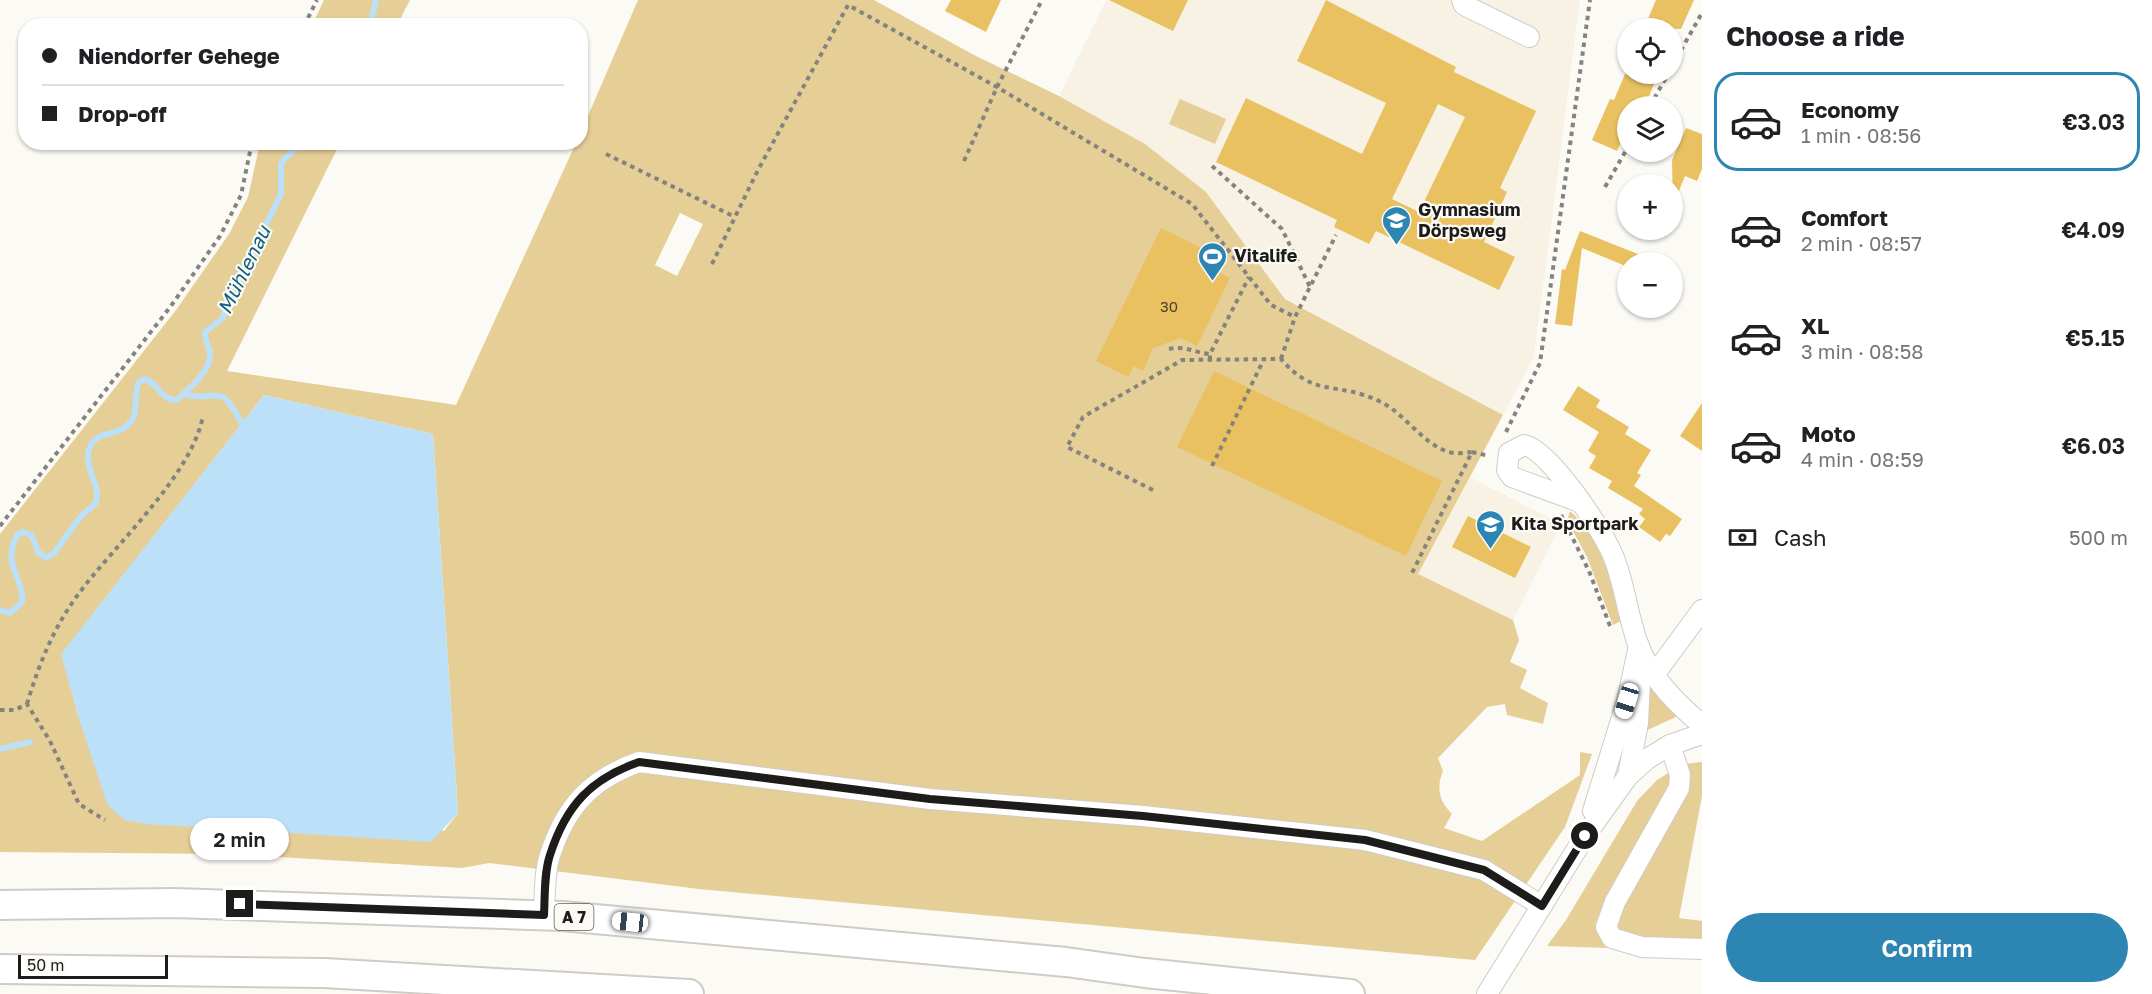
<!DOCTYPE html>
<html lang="en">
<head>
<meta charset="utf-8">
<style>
	body { margin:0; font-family:"Golos Text",sans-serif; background:#f6f6f6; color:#202124; height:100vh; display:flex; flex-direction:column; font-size:22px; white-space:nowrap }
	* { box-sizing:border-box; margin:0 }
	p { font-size:20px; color:#757577 }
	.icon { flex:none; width:33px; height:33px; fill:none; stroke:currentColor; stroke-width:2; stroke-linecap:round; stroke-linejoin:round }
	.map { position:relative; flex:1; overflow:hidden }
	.drawer { display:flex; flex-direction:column; background:#fff; width:450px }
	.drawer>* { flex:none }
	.top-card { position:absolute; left:18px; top:18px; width:570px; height:132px; border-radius:24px; box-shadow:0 2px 4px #0004; display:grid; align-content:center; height:132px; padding:0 24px; background:#fff }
	.controls { position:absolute; left:1617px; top:18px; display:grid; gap:12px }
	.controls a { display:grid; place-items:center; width:66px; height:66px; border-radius:50%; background:#fff; box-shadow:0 2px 4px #0004; font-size:30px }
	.scale { position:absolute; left:18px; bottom:15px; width:150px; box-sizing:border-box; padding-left:6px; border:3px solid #1d1c1a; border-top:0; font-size:16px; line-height:21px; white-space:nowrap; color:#1d1c1a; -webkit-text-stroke:4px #fcfaf4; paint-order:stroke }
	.end { position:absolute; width:27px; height:27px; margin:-14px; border:8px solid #1d1c1a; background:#fff; box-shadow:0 0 0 3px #fff }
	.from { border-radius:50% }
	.bubble { position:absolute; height:42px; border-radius:21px; background:#fff; box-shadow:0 2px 4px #0004; font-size:20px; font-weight:600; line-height:42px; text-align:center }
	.car { position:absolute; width:18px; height:36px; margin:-18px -9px; border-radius:8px; box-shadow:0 0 4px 2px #0007; background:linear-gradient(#fff 24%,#345 0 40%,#fff 0 76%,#345 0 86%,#fff 0) }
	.top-card b { display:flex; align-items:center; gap:21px; height:57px; font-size:22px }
	.top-card b+b { border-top:2px solid #e0e0e0 }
	.top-card i { width:15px; height:15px; background:#202124 }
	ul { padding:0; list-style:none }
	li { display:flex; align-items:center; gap:18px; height:99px; margin:0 12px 9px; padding:0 12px; border:3px solid transparent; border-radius:24px }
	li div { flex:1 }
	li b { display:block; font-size:22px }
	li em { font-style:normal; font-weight:600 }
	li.selected { border-color:#2c85b3 }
	li>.icon { width:54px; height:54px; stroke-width:1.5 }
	h2 { padding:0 24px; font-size:27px; line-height:72px }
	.pay { display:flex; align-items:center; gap:15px; height:66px; padding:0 24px; font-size:22px }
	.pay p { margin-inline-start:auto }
	.cta { display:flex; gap:12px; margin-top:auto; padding:12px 24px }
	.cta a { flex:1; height:69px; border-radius:36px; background:#2c85b3; color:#fff; font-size:24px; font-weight:600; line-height:69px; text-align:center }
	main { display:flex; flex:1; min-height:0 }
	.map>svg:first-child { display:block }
	.built { fill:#f8f2e4 }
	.green { fill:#e6ce97; fill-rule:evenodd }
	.water { fill:#bce0f7 }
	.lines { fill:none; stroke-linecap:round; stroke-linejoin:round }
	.stream { stroke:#bce0f7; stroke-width:6 }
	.building { fill:#e9c161; fill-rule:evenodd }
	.minor-casing { stroke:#cfccc6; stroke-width:22 }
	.highway-casing { stroke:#cfccc6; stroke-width:32 }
	.path { stroke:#84837f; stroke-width:4; stroke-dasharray:4.5 4.5; stroke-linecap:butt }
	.minor { stroke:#fff; stroke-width:20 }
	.highway { stroke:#fff; stroke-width:28 }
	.route { stroke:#1d1c1a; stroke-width:8 }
	.labels { text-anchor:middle; stroke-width:4.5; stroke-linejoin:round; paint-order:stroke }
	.number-label { font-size:15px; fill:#50452c }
	.shield { fill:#fcfaf4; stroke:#605f5b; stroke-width:1.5 }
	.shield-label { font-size:16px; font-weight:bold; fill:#1d1c1a }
	.poi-label { font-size:18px; font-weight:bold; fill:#1d1c1a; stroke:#fcfaf4; text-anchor:start }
	.water-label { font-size:20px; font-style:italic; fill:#0f5e83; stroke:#fcfaf4 }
</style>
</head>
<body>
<main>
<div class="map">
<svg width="1702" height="994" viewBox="0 0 1702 994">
	<rect width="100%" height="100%" fill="#fcfaf4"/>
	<g class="built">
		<polygon points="1106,0 1580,0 1534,357 1503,415 1285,298 1206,192 1145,144 1059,96"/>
		<polygon points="1470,477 1561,524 1513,620 1418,574"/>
	</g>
	<g class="green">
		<polygon points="324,0 410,0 397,25 312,25"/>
		<path d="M638,0H874L974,55L1059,96L1145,144L1206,192L1285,299L1503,415L1418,574L1513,620L1519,640L1510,662L1527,670L1520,688L1548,703L1543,724L1507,715L1505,704L1487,707L1438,758L1443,771C1436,788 1439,801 1452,814L1444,828L1482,841L1580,775V752L1592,754L1565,827L1475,960L699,889L489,863L462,868L230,854L0,852V534L176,310L229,234L248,197L260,143H340L227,371L456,405L576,143L580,142L581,132ZM680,213L703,224L677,276L655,265ZM264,395L433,434L458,813L444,831L78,716L62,654Z"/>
		<polygon points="1180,99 1226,119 1215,144 1169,124"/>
		<path d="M1570,511C1602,538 1612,581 1623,620L1613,625L1587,557L1567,520Z"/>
		<polygon points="1649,687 1652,687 1678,716 1641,733"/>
		<polygon points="1702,762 1702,796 1679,918 1702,921 1702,951 1547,946 1566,920 1637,801 1657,780 1683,764"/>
	</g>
	<polygon class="water" points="264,395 433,434 458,813 431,842 146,824 124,820 107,804 78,716 61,654"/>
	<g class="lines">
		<g class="stream">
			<polyline points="370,26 376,0"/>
			<path d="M183,394C216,404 219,378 242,424"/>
			<path d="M0,610L10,613L22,602C25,578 0,566 18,534L23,532L32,536L38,552L46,558L54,553L81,516L96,503C101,485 86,472 88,454C92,429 113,438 127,426C141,414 132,396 139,382L144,379C159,382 160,401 177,400C188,389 209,373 210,356C211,347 204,342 205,332L223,318L230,289L242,274L281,194V164L285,158L304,142"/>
			<polyline points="0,749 30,742"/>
		</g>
	</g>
	<g class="building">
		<polygon points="951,0 1001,0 986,32 945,11"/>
		<polygon points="1109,0 1188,0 1173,31"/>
		<path d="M1326,0L1456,67L1454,72L1536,111L1500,188L1507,192L1484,242L1515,257L1499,290L1376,231L1369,244L1334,227L1337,220L1216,162L1246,98L1362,154L1386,103L1297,61ZM1438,104L1465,117L1419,212L1392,199Z"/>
		<polygon points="1656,0 1694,0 1681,29 1644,28"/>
		<polygon points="1625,74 1658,74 1645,106 1628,106 1628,126 1617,151 1592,140 1610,99 1614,100"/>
		<polygon points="1686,128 1702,134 1702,169 1697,181 1685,176 1673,205 1672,160"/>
		<polygon points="1161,228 1203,249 1197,261 1230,278 1197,346 1181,338 1153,348 1143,371 1134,366 1128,377 1096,361"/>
		<polygon points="1580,231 1658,262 1628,262 1628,267 1582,248 1572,326 1555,324 1562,269 1565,270"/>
		<polygon points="1214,371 1442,481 1406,556 1177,447"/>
		<polygon points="1578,386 1600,400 1596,407 1629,427 1625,434 1651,450 1637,473 1641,475 1634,486 1682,519 1670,536 1666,534 1660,542 1639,527 1645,519 1639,514 1643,509 1608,488 1612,481 1589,468 1596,456 1588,451 1599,432 1563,410"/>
		<polygon points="1702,403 1702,451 1680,436"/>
		<polygon points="1468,516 1531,547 1515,578 1452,547"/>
	</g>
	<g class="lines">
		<defs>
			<g id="minor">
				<polyline points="1462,0 1464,5 1529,37"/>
				<path d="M1580,502L1512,477L1507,470L1509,453L1524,445C1549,449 1605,533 1614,558C1625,586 1628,618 1639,647C1652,679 1676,703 1702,725"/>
				<polyline points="1654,675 1702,610"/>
				<polyline points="1670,745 1680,775 1679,788 1615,902 1606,927 1612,938 1642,947 1702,949"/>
				<polyline points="1628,776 1638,723 1640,679"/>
				<polyline points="1593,811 1627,701 1639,646"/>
				<path d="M544,915C545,896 544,873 550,855C566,806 591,779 639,762L930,799L1143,816L1365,840L1484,870L1542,906"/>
				<polyline points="1487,994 1585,836 1628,776 1647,759 1670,745 1702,734"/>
			</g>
			<g id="highway">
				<polyline points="0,905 175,903 562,916 1066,962 1145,973 1350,994"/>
				<polyline points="0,969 324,973 689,994"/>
			</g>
		</defs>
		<use href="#minor" class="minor-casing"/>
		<use href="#highway" class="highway-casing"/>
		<g class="path">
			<polyline points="304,26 317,0"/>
			<polyline points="1672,66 1702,13"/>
			<polyline points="1650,106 1668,74"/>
			<polyline points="606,154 735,217"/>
			<polyline points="964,161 997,87 1042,0"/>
			<polyline points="1212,166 1282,229 1310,287"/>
			<polyline points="1605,187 1628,147"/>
			<polyline points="712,264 758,170 848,5 997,87 1192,204 1271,305 1295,317"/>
			<path d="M1169,349C1185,345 1195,353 1210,354"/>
			<polyline points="1281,359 1295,317 1336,235"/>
			<polyline points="1210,360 1210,354 1249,277"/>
			<polyline points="1506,432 1540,363 1590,0"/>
			<polyline points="1472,452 1489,456"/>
			<polyline points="1212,466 1263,361"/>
			<path d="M1153,490L1067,447L1083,417L1182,360L1281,359C1314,398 1337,381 1379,401C1405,413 1422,444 1449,452C1456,454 1465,453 1472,452L1412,573"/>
			<polyline points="1561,515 1589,571 1610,626"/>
			<polyline points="0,526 171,306 220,236 241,195 252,142"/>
			<path d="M27,704C39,664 53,629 77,596C114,545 191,477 203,416"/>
			<polyline points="0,710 15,710 27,704 50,741 79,804 105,820"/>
		</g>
		<use href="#minor" class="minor"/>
		<use href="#highway" class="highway"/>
	</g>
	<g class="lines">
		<path class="route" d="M240,904L544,915C545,896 544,873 550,855C566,805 591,779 639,762L930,799L1143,816L1365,840L1484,870L1542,906L1585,836"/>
	</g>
	<defs>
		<symbol id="school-pin" viewBox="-11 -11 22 30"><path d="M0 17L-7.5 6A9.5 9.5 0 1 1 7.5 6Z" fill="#2c85b3" stroke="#fcfaf4"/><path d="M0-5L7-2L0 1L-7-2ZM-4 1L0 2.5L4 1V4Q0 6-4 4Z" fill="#fff"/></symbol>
		<symbol id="stadium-pin" viewBox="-11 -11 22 30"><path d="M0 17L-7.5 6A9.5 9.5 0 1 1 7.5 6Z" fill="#2c85b3" stroke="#fcfaf4"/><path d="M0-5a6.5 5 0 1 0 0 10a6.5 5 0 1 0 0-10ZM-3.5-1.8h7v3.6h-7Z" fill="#fff"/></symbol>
	</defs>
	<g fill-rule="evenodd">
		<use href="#school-pin" x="1380" y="204" width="33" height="45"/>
		<use href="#stadium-pin" x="1196" y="240" width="33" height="45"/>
		<use href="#school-pin" x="1474" y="508" width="33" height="45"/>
	</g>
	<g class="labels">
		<g class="number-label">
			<text x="1169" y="312">30</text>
		</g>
		<rect class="shield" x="554.5" y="904" width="39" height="26" rx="4.5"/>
		<g class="shield-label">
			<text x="574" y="923">A 7</text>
		</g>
		<g class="poi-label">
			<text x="1418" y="216">Gymnasium<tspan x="1418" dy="21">Dörpsweg</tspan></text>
			<text x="1234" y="262">Vitalife</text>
			<text x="1511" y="530">Kita Sportpark</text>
		</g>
		<g class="water-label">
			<text transform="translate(244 270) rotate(-64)" y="7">Mühlenau</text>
		</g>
	</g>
</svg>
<div class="controls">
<a><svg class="icon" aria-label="locate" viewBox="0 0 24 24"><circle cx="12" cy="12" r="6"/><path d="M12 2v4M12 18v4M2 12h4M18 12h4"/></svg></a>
<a><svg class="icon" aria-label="layers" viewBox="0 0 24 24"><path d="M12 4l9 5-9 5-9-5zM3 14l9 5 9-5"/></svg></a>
<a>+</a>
<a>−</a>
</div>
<div class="scale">50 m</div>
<i class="end from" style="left:1585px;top:836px"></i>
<i class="end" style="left:240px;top:904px"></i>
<div class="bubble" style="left:190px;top:818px;width:99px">2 min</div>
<i class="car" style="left:1627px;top:701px;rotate:197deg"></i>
<i class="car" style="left:630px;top:922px;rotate:276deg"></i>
<div class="top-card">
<b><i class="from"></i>Niendorfer Gehege</b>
<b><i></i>Drop-off</b>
</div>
</div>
<section class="drawer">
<h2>Choose a ride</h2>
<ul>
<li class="selected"><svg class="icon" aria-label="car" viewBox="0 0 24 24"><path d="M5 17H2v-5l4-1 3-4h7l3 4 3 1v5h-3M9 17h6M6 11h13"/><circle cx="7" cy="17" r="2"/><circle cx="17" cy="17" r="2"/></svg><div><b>Economy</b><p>1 min · 08:56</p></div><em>€3.03</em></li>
<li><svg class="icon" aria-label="car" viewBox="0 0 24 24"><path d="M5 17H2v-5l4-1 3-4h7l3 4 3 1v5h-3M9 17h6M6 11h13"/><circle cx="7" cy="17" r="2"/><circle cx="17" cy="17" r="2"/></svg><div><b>Comfort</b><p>2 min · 08:57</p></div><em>€4.09</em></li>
<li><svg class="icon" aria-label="car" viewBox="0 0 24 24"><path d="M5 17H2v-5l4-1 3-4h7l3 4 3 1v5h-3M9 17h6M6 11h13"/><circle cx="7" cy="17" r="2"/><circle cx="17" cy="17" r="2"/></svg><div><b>XL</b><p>3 min · 08:58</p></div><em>€5.15</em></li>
<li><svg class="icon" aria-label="car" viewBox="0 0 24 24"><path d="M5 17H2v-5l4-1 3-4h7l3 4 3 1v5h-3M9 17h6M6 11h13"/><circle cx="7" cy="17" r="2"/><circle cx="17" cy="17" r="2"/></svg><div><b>Moto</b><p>4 min · 08:59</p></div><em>€6.03</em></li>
</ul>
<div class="pay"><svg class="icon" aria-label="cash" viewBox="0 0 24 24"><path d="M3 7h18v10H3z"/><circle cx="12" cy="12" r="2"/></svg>Cash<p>500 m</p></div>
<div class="cta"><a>Confirm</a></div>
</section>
</main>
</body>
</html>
